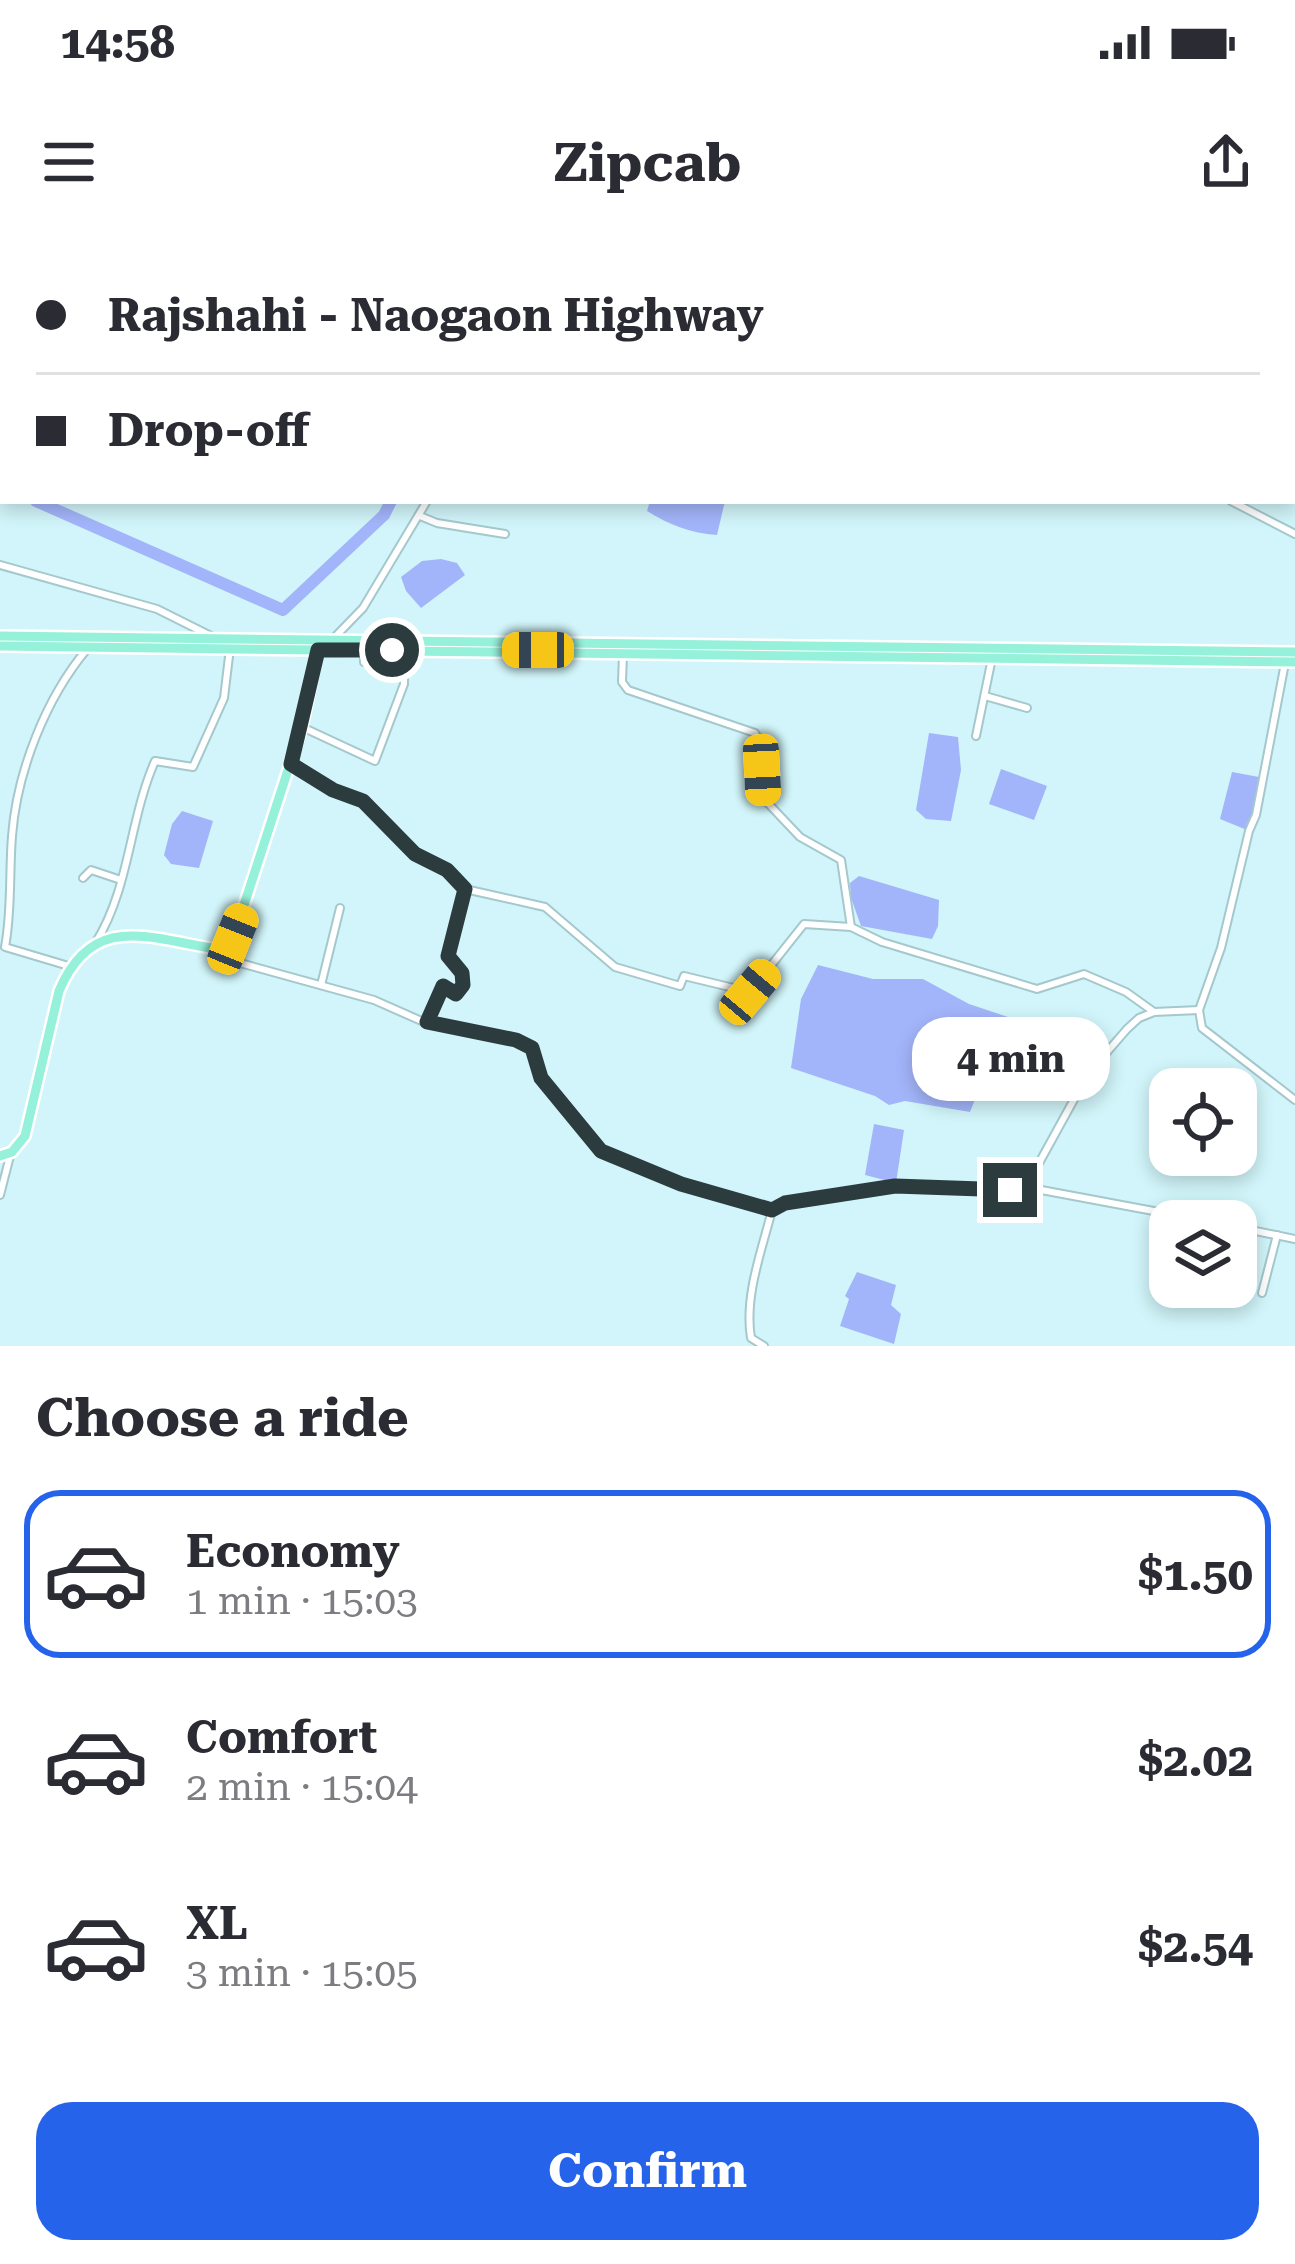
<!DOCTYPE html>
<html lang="en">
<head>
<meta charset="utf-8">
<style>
	body { margin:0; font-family:"Roboto Serif",serif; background:#f7f7f7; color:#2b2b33; height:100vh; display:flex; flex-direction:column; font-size:45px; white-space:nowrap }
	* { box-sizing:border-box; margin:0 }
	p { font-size:39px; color:#7c7c81 }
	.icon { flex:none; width:66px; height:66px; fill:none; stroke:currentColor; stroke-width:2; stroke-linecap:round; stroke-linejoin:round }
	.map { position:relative; height:1106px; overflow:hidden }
	.panel { display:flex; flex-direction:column; background:#fff; flex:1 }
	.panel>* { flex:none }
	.top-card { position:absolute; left:0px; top:0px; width:1296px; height:264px; box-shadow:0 6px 18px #0003; display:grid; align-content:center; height:264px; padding:0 36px; background:#fff }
	.fabs { position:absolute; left:1149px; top:828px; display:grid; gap:24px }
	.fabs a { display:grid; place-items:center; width:108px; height:108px; border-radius:24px; background:#fff; box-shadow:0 6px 18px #0003; font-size:60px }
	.end { position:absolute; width:54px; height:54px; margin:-27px; border:15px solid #2c3b3d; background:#fff; box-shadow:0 0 0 6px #fff }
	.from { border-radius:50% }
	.bubble { position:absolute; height:84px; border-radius:36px; background:#fff; box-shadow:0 6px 18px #0003; font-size:39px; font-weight:700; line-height:84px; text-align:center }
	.car { position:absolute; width:36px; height:72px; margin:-36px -18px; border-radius:15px; box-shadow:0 0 9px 3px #0007; background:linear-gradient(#f5c518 24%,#345 0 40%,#f5c518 0 76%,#345 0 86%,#f5c518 0) }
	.top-card b { display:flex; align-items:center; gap:42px; height:114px; font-size:45px }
	.top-card b+b { border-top:3px solid #e1e1e2 }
	.top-card i { width:30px; height:30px; background:#2b2b33 }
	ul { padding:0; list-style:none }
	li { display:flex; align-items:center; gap:36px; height:168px; margin:0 24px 18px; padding:0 12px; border:6px solid transparent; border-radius:36px }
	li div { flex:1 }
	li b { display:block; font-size:45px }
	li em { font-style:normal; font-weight:700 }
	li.active { border-color:#2563eb }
	li>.icon { width:108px; height:108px; stroke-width:1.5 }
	h2 { padding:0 36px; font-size:54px; line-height:144px }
	.button { display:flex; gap:24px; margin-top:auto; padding:24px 36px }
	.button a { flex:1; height:138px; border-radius:36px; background:#2563eb; color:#fff; font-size:48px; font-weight:700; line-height:138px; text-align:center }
	.status { display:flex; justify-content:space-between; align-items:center; height:84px; padding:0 60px; background:#fff; direction:ltr }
	.status svg { height:33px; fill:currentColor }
	header { display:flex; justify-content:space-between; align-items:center; height:156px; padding:0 36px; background:#fff; font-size:54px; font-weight:700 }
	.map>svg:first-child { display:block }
	.water { fill:#a3b5fa }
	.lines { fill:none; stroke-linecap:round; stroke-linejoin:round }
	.river { stroke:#a3b5fa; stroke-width:12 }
	.minor-casing { stroke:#a4c8cc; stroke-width:10 }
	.major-casing { stroke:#fff; stroke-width:14 }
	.minor { stroke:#fff; stroke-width:6 }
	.major { stroke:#96f1da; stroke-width:9 }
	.route { stroke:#2c3b3d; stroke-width:15 }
</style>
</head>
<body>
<div class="status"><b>14:58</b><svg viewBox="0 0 49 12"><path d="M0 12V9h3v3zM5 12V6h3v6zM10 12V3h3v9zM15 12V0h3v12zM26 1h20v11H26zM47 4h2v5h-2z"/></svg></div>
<header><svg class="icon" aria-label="menu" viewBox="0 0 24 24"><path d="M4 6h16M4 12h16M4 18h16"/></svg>Zipcab<svg class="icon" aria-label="share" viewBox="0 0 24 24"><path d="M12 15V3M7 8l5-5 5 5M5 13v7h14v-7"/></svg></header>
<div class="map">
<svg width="1295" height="1106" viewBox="0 0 1295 1106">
	<rect width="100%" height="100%" fill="#d1f5fa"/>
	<g class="water">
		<path d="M650,261H725L717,295C690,293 670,285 647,271Z"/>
		<polygon points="441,319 457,323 465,335 421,368 406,351 401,337 422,321"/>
		<polygon points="929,493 958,497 961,530 951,581 926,579 916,570"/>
		<polygon points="1001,529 1047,546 1034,580 989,564"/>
		<polygon points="1232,532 1259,537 1260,548 1247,590 1220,579"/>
		<polygon points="182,571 213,581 199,628 171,624 164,615 172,584"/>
		<polygon points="859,636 939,660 938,686 932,699 861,686 851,658 850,643"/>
		<polygon points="818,725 873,739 923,739 969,764 1008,777 970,872 905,861 889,865 875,856 791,828 801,759"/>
		<polygon points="874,884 904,890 896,943 865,935"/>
		<polygon points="857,1032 896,1045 891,1065 901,1074 894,1104 840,1086 849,1059 845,1056"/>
	</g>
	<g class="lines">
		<g class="river">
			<polyline points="624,3 632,0"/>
			<polyline points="0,253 3,252"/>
			<polyline points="36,261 283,370 384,275 391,261"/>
		</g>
		<defs>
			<g id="minor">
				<polyline points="212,0 212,3"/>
				<polyline points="457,0 468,3"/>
				<polyline points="603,3 613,0"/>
				<polyline points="1293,127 1295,123"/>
				<polyline points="0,142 3,138"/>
				<polyline points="1293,229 1295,230"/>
				<polyline points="1231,261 1295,294"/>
				<polyline points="420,276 437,283 505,294"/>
				<polyline points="0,325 157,369 213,397"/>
				<polyline points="332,400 363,368 427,261"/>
				<polyline points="623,414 622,442 628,450 755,493 761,503 763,558 800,597 841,620 851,687 882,702 1037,749 1084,734 1126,752 1154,772"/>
				<polyline points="1285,423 1256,575 1249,591 1221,708 1199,770 1202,788 1295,860"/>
				<polyline points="985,456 1027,468"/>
				<polyline points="302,487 375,521 404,444 404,426 364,422 364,410"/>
				<polyline points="976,496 992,418"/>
				<polyline points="291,524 333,550 363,561 415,614 447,630 465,649 545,667 615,727 680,746 684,736 750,752 804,684 851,687"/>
				<polyline points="83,638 91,630 121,640"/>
				<path d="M96,702C130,647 129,580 155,521L193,527L224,458L230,408"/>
				<polyline points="224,710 240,723 374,760 426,783 516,800 532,808 541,839 601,911 681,944 772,970 785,963 895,946 1011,949 1033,934 1088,834 1127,789 1139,778 1154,772 1199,770"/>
				<path d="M72,727L5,707C12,670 9,634 12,596C17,531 46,458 87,409"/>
				<polyline points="321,745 340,668"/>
				<polyline points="426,783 443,746 456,754 463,745 462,733 448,716 465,649"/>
				<polyline points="1025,943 1036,949 1207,981"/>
				<polyline points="0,955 11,912"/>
				<polyline points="1236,987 1295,999"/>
				<polyline points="1262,1053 1277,995"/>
				<path d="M764,1106L751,1098C744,1056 762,1010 772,970"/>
			</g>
			<g id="major">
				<polyline points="0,396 1295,412"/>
				<polyline points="0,406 1295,422"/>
				<path d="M0,916L12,912L25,896L59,751C94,668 154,701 224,710L233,699L302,487L318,410"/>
			</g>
		</defs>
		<use href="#minor" class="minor-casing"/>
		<use href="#major" class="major-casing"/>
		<use href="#minor" class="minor"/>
		<use href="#major" class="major"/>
	</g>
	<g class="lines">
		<polyline class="route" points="392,410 318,410 291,524 333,550 363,561 415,614 447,630 465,649 448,716 462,733 463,745 456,754 443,746 427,782 516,800 532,808 541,838 601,911 681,944 772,970 785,963 895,946 1010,950"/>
	</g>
</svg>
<div class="fabs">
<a><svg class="icon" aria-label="locate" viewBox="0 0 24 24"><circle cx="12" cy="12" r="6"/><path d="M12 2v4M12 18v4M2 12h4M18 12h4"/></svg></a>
<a><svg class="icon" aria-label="layers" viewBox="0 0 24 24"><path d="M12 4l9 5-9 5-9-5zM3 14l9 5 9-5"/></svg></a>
</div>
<i class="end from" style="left:392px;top:410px"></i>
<i class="end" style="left:1010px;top:950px"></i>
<div class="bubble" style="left:912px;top:777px;width:198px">4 min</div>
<i class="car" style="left:538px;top:410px;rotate:270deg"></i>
<i class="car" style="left:762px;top:530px;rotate:177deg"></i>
<i class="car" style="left:233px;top:699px;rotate:22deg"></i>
<i class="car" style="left:750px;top:752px;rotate:40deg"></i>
<div class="top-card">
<b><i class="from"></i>Rajshahi - Naogaon Highway</b>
<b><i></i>Drop-off</b>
</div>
</div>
<section class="panel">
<h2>Choose a ride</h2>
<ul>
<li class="active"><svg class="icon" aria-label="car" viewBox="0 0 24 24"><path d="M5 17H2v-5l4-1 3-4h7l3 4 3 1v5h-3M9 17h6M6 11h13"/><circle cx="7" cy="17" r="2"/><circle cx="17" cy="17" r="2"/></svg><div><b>Economy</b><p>1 min · 15:03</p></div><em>$1.50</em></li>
<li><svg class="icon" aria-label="car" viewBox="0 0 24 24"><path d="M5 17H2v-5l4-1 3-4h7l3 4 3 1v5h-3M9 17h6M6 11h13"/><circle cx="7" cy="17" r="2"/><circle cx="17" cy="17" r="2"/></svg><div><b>Comfort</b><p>2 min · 15:04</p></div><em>$2.02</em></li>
<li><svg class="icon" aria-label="car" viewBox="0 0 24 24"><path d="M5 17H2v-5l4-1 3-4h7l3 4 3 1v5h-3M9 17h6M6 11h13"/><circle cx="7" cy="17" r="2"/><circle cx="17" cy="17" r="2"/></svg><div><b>XL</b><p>3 min · 15:05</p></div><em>$2.54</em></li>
</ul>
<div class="button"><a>Confirm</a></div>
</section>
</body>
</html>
